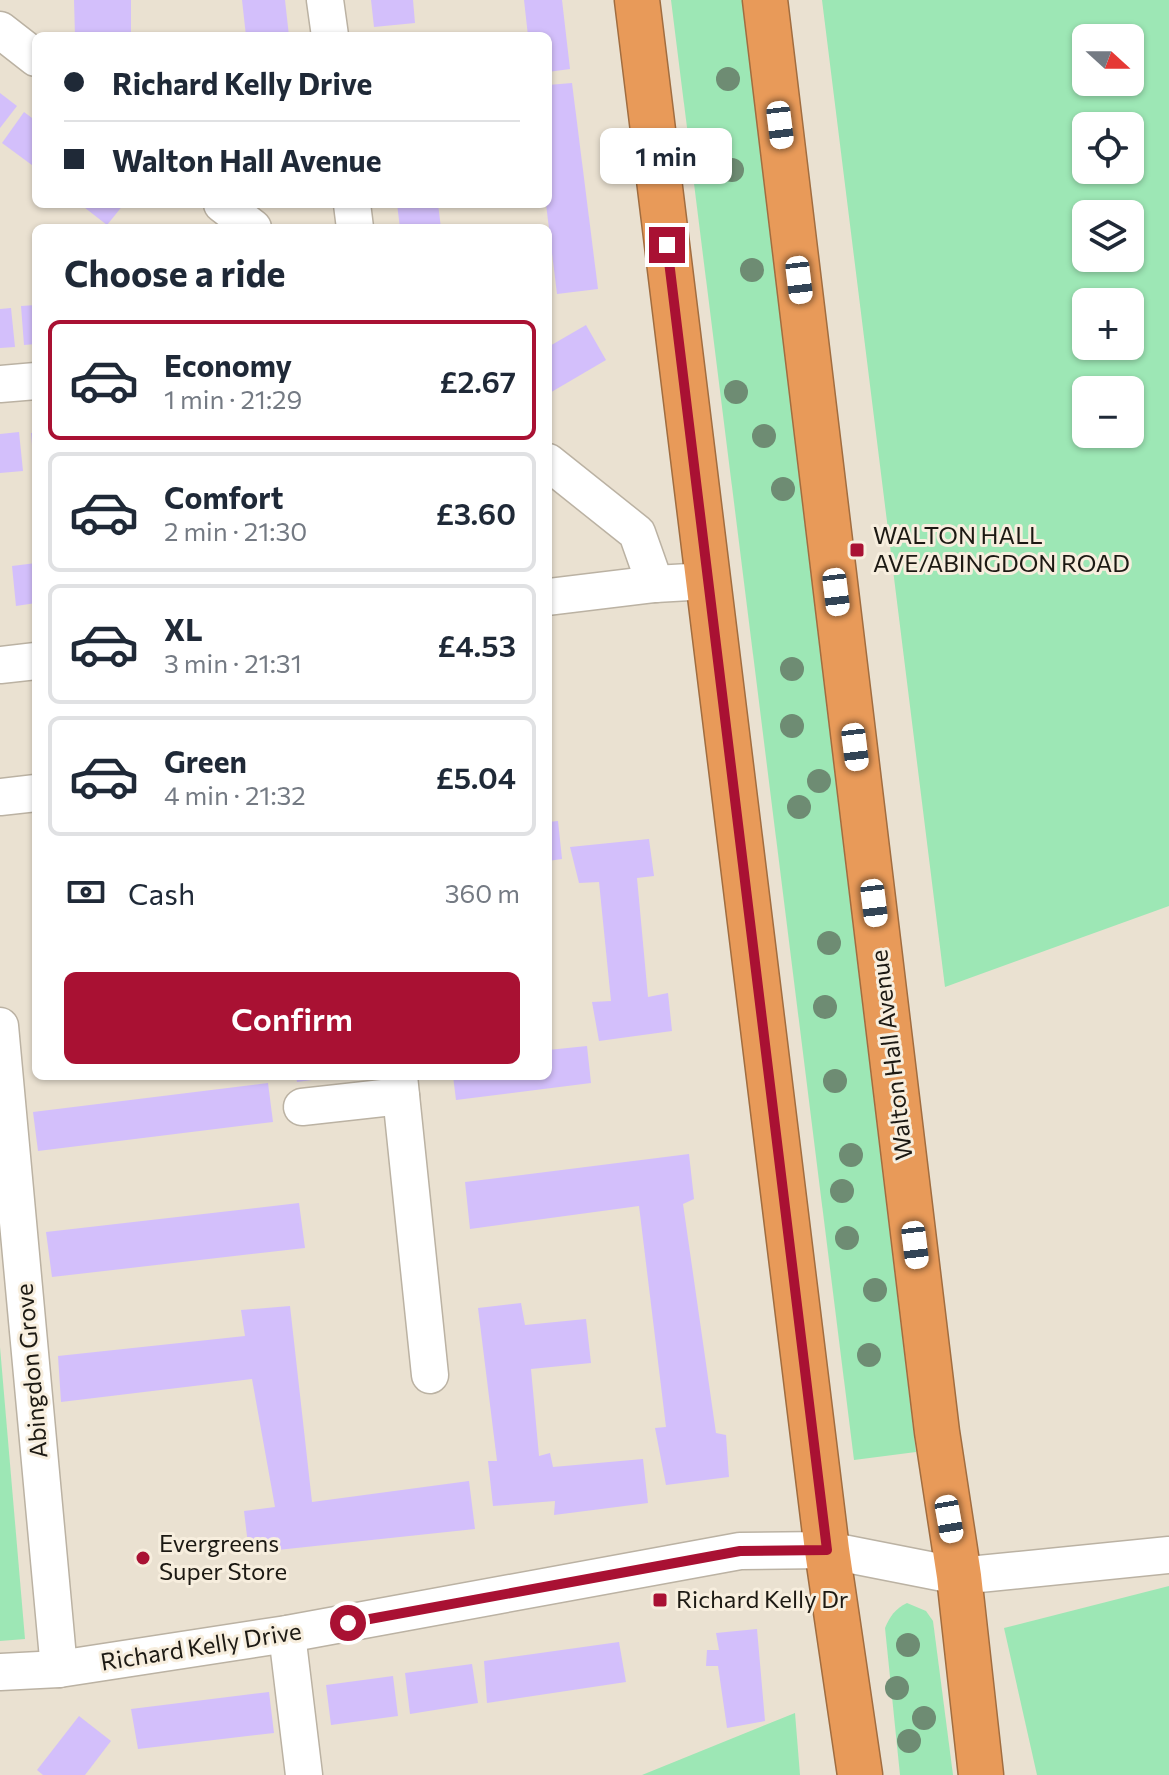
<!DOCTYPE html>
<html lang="en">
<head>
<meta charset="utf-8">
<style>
	body { margin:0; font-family:Commissioner,sans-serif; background:#f2f2f3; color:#1f2937; height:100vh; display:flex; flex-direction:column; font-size:30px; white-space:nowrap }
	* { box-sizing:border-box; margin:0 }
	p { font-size:26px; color:#747a83 }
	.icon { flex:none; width:44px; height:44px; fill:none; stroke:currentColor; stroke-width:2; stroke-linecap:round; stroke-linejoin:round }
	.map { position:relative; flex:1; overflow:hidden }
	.drawer { position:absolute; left:32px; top:224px; width:520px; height:856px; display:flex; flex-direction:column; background:#fff; border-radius:12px; box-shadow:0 2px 6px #0004 }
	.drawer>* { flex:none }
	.hud { position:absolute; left:32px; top:32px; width:520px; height:176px; border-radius:12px; box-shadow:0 2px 6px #0004; display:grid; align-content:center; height:176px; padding:0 32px; background:#fff }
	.needle { width:52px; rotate:111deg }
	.controls { position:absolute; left:1072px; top:24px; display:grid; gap:16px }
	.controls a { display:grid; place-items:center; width:72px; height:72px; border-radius:12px; background:#fff; box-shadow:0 2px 6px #0004; font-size:40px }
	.end { position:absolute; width:36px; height:36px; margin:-18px; border:10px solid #a91133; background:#fff; box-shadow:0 0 0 4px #fff }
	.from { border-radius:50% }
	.bubble { position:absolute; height:56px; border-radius:12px; background:#fff; box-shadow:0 2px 6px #0004; font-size:26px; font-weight:600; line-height:56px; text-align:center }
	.car { position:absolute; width:24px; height:48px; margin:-24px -12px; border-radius:10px; box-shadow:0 0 6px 2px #0007; background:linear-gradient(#fff 24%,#345 0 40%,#fff 0 76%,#345 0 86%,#fff 0) }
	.hud b { display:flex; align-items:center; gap:28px; height:76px; font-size:30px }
	.hud b+b { border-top:2px solid #e0e1e3 }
	.hud i { width:20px; height:20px; background:#1f2937 }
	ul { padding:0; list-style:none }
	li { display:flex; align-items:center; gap:24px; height:120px; margin:0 16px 12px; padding:0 16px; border:4px solid #e0e1e3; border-radius:12px }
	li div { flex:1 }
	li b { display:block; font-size:30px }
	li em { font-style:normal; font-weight:600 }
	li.active { border-color:#a91133 }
	li>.icon { width:72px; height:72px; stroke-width:1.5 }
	h2 { padding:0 32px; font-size:36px; line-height:96px }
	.pay { display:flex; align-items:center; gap:20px; height:88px; padding:0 32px; font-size:30px }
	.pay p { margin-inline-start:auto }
	.button { display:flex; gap:16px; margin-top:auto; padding:16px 32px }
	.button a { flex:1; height:92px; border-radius:12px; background:#a91133; color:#fff; font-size:32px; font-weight:600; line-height:92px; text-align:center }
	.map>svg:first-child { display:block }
	.green { fill:#9de7b5; fill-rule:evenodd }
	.building { fill:#d3bffb }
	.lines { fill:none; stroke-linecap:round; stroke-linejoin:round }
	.minor-casing { stroke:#bbb2a3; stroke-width:39 }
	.highway-casing { stroke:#a16d40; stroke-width:47 }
	.minor { stroke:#fff; stroke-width:36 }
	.highway { stroke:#e89a59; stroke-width:44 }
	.tree { fill:#6e8c73 }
	.route { stroke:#a91133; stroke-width:10 }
	.poi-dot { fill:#a91133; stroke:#f7eede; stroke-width:3 }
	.labels { text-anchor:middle; stroke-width:6; stroke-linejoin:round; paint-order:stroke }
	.poi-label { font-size:24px; fill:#1c1913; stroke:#f7eede; text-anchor:start }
	.street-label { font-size:24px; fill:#1c1913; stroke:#f7eede }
</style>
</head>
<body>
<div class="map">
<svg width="1169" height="1775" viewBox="0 0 1169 1775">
	<rect width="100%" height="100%" fill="#eae1d1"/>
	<g class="green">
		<polygon points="671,0 742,0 916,1452 854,1460"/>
		<path d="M822,0H1169V906L945,987ZM1086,38H1130V82H1086ZM1086,126H1130V170H1086ZM1086,214H1130V258H1086ZM1086,302H1130V346H1086ZM1086,390H1130V434H1086Z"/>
		<polygon points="0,1347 25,1639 0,1641"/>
		<polygon points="1169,1586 1169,1775 1037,1775 1004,1628"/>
		<path d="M907,1603L926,1611L933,1621L953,1775H900L885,1628C890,1616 895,1609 907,1603Z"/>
		<polygon points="795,1713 800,1775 642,1775"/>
	</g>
	<g class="building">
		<polygon points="74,0 131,0 131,36 75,36"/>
		<polygon points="242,0 285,0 289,36 246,36"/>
		<polygon points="371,0 413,0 415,23 374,27"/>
		<polygon points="524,0 562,0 570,69 548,72 548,36 528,36"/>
		<polygon points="572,83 598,289 557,294 546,204 548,85"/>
		<polygon points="0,93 17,106 0,128"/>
		<polygon points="24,112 36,121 36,168 2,143"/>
		<polygon points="80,204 124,204 107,225"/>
		<polygon points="397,204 438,204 441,228 400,228"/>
		<polygon points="36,305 36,344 24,345 21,306"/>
		<polygon points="11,308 15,347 0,348 0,309"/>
		<polygon points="586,325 606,360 548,394 548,347"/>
		<polygon points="19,432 23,471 0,473 0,434"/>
		<polygon points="31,433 36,433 36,468 34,468"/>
		<polygon points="36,563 36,603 16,606 12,566"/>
		<polygon points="558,821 562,859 548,861 548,822"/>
		<polygon points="649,839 654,876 637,878 648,997 668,993 672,1031 599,1041 592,1002 611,1001 599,882 579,883 570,847"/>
		<polygon points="587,1046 591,1083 456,1100 453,1076 548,1076 548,1050"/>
		<polygon points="296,1076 327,1076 327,1078 297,1082"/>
		<polygon points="268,1083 273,1122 38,1151 33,1112"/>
		<polygon points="689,1154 694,1199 683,1204 716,1433 726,1435 729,1477 666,1485 655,1428 666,1427 639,1206 470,1229 465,1182"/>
		<polygon points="299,1203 305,1248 52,1277 46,1232"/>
		<polygon points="521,1303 525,1325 586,1319 591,1363 531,1369 539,1456 550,1453 553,1467 643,1459 648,1503 554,1515 555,1501 493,1506 488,1461 497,1461 478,1308"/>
		<polygon points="290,1306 312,1502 469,1481 475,1529 249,1553 244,1511 275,1507 252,1379 61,1402 58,1356 245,1336 241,1310"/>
		<polygon points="757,1629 765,1721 727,1728 718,1666 706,1666 707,1650 719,1650 716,1633"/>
		<polygon points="619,1642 626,1682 487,1703 484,1661"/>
		<polygon points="472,1664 478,1703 410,1714 405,1673"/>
		<polygon points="393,1676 398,1716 331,1725 326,1685"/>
		<polygon points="269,1692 274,1733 138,1749 131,1709"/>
		<polygon points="79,1716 111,1741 85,1775 43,1775 37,1770"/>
	</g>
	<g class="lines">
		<defs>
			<g id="minor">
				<polyline points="325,0 330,36"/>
				<polyline points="0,30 36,58"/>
				<polyline points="222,204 253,228"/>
				<polyline points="352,204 355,228"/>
				<polyline points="0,384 36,381"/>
				<polyline points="548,462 637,533 655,584"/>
				<polyline points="548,597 655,584 707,581"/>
				<polyline points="0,665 36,661"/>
				<polyline points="0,797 36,793"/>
				<polyline points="0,1026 59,1669"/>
				<polyline points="399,1076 430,1375"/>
				<polyline points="302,1107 401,1096"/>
				<polyline points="287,1634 304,1775"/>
				<polyline points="0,1672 59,1669 287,1634 740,1551 827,1550 959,1576 1169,1555"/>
			</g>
			<g id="highway">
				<polyline points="637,0 827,1550 860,1775"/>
				<polyline points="765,0 937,1432 959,1576 981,1775"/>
			</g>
		</defs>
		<use href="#minor" class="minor-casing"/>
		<use href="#highway" class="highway-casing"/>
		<use href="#minor" class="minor"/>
		<use href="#highway" class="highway"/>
	</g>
	<g class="tree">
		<circle cx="728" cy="79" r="12"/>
		<circle cx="732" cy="170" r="12"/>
		<circle cx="752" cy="270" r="12"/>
		<circle cx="736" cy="392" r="12"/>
		<circle cx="764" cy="436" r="12"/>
		<circle cx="783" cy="489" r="12"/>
		<circle cx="792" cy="669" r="12"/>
		<circle cx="792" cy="726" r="12"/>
		<circle cx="819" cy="781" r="12"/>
		<circle cx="799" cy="807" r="12"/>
		<circle cx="829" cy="943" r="12"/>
		<circle cx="825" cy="1007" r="12"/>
		<circle cx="835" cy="1081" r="12"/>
		<circle cx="851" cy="1155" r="12"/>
		<circle cx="842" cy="1191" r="12"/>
		<circle cx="847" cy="1238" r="12"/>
		<circle cx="875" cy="1290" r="12"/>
		<circle cx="869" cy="1355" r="12"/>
		<circle cx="908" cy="1645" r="12"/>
		<circle cx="897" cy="1688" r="12"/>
		<circle cx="924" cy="1718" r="12"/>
		<circle cx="909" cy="1741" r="12"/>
	</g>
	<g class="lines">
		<polyline class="route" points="348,1623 740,1551 827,1550 667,245"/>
	</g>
	<g class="poi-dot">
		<rect x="849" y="542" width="16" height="16" rx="4"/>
		<circle cx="143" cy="1558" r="8"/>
		<rect x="652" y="1592" width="16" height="16" rx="4"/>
	</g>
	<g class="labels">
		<g class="poi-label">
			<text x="873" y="544">WALTON HALL<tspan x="873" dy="28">AVE/ABINGDON ROAD</tspan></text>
			<text x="159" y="1552">Evergreens<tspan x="159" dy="28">Super Store</tspan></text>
			<text x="676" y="1608">Richard Kelly Dr</text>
		</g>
		<g class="street-label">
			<text transform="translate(892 1055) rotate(-97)" y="8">Walton Hall Avenue</text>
			<text transform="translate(32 1371) rotate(-95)" y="8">Abingdon Grove</text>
			<text transform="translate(201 1647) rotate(-9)" y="8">Richard Kelly Drive</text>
		</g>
	</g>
</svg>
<div class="controls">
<a><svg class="needle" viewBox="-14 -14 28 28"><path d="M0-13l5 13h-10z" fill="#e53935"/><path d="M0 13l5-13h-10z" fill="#747a83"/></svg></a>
<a><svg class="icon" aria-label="locate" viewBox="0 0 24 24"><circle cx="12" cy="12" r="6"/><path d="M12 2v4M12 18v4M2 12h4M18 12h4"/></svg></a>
<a><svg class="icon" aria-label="layers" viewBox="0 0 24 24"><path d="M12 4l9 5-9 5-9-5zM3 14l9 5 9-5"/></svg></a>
<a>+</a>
<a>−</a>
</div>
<i class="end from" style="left:348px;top:1623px"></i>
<i class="end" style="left:667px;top:245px"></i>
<div class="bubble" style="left:600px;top:128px;width:132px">1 min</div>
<i class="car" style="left:780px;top:125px;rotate:173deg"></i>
<i class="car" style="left:799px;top:280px;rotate:173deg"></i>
<i class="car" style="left:836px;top:592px;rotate:173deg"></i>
<i class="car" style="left:855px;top:747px;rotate:173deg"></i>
<i class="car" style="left:874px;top:903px;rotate:173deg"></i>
<i class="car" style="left:915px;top:1245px;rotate:173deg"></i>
<i class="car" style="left:949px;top:1519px;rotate:170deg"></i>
<div class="hud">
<b><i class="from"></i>Richard Kelly Drive</b>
<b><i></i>Walton Hall Avenue</b>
</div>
<section class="drawer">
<h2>Choose a ride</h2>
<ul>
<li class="active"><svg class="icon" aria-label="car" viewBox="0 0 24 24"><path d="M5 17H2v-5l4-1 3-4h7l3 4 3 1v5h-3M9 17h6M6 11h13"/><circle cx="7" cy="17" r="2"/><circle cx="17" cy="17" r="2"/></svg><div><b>Economy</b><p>1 min · 21:29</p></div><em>£2.67</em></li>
<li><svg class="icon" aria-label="car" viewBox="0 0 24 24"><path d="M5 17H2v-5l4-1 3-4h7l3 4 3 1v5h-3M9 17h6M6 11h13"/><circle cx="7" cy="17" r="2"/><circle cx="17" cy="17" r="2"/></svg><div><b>Comfort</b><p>2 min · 21:30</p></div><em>£3.60</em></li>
<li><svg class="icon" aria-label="car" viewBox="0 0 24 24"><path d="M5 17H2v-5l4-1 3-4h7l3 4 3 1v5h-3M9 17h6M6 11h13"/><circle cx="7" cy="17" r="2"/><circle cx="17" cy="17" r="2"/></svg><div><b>XL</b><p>3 min · 21:31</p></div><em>£4.53</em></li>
<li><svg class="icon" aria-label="car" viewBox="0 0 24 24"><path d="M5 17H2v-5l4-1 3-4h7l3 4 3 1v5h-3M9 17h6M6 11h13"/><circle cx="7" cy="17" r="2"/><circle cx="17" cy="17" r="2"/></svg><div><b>Green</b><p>4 min · 21:32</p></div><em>£5.04</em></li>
</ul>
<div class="pay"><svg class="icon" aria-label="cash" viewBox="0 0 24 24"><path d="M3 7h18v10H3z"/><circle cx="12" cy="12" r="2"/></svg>Cash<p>360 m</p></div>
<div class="button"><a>Confirm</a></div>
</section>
</div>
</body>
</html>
